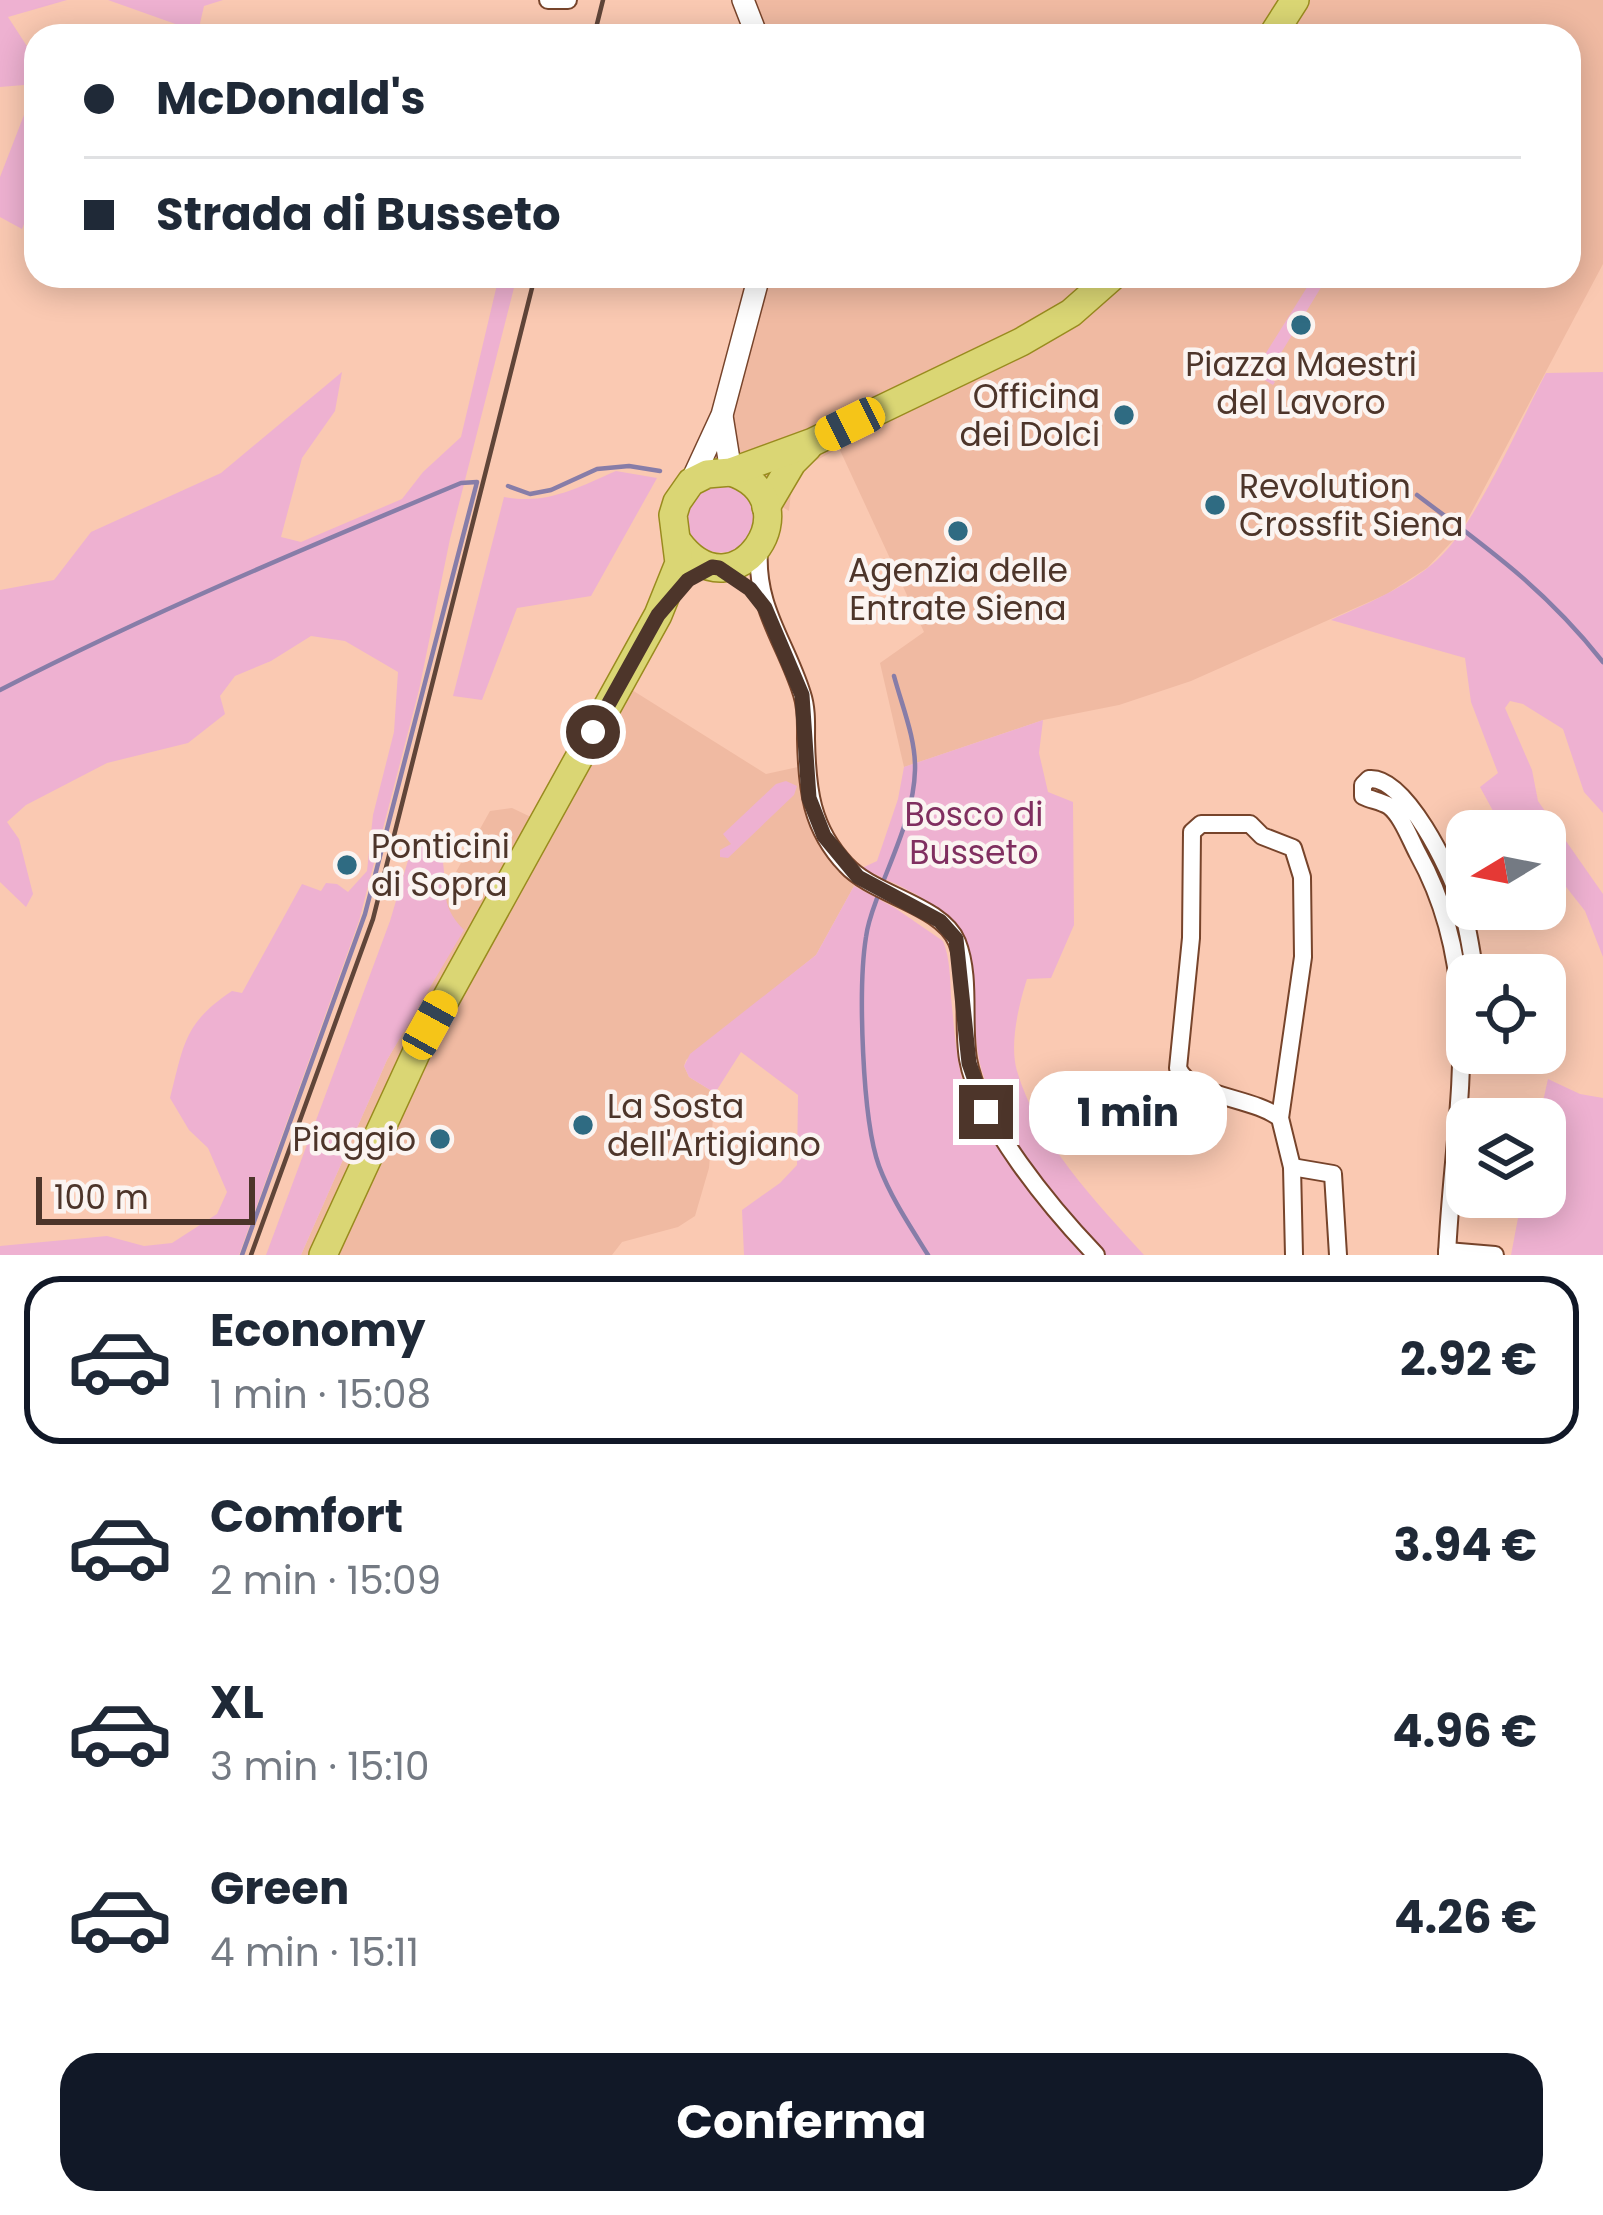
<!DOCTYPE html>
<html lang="it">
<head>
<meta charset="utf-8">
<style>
	body { margin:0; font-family:Poppins,sans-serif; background:#f6f6f7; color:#1f2937; height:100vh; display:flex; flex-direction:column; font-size:45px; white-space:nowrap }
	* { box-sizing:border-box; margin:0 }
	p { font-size:39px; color:#747a83 }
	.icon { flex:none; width:66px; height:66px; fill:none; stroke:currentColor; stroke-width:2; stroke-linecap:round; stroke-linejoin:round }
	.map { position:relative; height:1255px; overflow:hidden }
	.panel { display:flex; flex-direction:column; background:#fff; flex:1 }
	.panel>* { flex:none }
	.banner { position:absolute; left:24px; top:24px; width:1557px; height:264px; border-radius:36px; box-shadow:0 6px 30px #0003; display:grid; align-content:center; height:264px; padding:0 60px; background:#fff }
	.needle { width:78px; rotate:260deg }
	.buttons { position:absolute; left:1446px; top:810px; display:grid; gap:24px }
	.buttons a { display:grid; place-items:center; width:120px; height:120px; border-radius:24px; background:#fff; box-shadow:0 6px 30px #0003; font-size:60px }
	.scale { position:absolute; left:36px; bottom:30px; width:219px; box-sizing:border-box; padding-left:12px; border:6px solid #4d352a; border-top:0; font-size:33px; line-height:42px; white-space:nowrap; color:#4d352a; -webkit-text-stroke:9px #fbf4f1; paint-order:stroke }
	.end { position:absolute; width:54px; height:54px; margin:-27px; border:15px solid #4d352a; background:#fff; box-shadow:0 0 0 6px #fff }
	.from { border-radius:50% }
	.bubble { position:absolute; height:84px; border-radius:36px; background:#fff; box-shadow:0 6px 30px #0003; font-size:39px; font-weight:700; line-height:84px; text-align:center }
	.car { position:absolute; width:36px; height:72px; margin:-36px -18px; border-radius:15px; box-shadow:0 0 9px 3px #0007; background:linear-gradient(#f5c518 24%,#345 0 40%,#f5c518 0 76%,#345 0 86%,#f5c518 0) }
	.banner b { display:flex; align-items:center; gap:42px; height:114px; font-size:45px }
	.banner b+b { border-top:3px solid #e0e1e3 }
	.banner i { width:30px; height:30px; background:#1f2937 }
	ul { padding:21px 0 0; list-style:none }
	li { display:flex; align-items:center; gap:36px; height:168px; margin:0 24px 18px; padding:0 36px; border:6px solid transparent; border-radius:36px }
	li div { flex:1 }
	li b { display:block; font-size:45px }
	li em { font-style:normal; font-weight:700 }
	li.current { border-color:#111827 }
	li>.icon { width:108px; height:108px; stroke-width:1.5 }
	.cta { display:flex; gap:24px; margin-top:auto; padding:24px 60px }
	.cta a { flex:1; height:138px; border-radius:36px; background:#111827; color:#fff; font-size:48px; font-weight:700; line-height:138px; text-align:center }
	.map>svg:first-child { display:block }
	.built { fill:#f0baa2 }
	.green { fill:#eeb1d1 }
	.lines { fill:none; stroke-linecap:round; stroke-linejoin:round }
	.stream { stroke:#877da8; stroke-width:4.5 }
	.minor-casing { stroke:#77442b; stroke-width:20 }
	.tertiary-casing { stroke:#77442b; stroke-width:24 }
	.primary-casing { stroke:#998b1e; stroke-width:30 }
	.minor { stroke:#fff; stroke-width:16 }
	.tertiary { stroke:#fff; stroke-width:21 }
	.primary { stroke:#dad674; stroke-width:27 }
	.rail { stroke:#604539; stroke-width:4.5 }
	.route { stroke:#4d352a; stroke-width:15 }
	.poi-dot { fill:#2f6b82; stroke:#fbf4f1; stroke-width:4.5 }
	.labels { text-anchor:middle; stroke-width:9; stroke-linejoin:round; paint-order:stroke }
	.poi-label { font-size:33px; fill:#4d352a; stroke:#fbf4f1; text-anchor:start }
	.park-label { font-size:33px; fill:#802f60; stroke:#fbf4f1 }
</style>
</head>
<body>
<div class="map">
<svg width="1603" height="1255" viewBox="0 0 1603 1255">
	<rect width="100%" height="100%" fill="#fac9b2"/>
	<g class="built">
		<polygon points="749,0 1603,0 1603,264 1461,532 1427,568 1387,594 1191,681 1119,705 1043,720 904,767 880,663 924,632 839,448 808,465 791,492 789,511 779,505 737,451 727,422 737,378 722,373 746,276 1569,276 1569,36 763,36"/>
		<polygon points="632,690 766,774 798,767 807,812 829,856 854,886 816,955 686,1060 684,1066 689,1077 715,1093 709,1168 695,1216 678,1227 622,1242 612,1255 301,1255 387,1060 463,930 445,911 442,897 490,811 512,808 554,828"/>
	</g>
	<g class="green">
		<polygon points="0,0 67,0 8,17 36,60 36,194 22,229 0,217 0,177 36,84 0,87"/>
		<polygon points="108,0 223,0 204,6 198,32"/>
		<path d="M499,276H517L450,539L419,690L359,921L239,1255H0V1246L107,1236L144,1246L172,1243L217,1214L227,1192L208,1148L189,1130L170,1098C184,1044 184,1023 232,991L242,993L302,884L321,891L326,883L337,884L348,892L367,871L373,815L394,732L398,672L345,641L311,636L271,661L235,676L220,696L225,714L188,743L107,763L26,805L7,822L19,839L33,894L26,907L0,882V590L54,580L91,532L221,473L342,372L335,411L302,458L281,537L301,542L402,499L423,472L461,437Z"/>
		<polygon points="1314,276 1328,276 1267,376 1275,382 1273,385 1245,368 1247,364 1256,369"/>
		<path d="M1603,372V813L1584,792L1563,729L1523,704L1510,701L1505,708L1532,770L1538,801L1603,894V957L1585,911L1545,860V831H1504L1480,787L1498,773L1471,702L1465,658L1331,620C1368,603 1407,587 1437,560C1476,525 1520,422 1546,373Z"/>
		<path d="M616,471L657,478L591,596L517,608L482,700L453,696L504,497C547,505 577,488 616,471Z"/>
		<path d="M739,484L759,511L744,548C710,560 687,548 686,510L699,489Z"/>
		<path d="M1043,720L1039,753L1048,792L1073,802L1074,925L1051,978L1027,979C1019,1004 1009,1044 1017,1071C1038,1142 1095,1201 1144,1255H744L742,1210L780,1183L797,1165L798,1095L741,1052L715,1093L689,1077L684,1066L690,1054L816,955L854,886L895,908L943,941C950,958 950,978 951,997C958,1066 958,1107 1009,1159L1019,1144C1004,1117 985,1090 979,1059C970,1016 981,958 951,922C930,896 891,883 862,868L877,861L898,799L904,767Z"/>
		<polygon points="786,781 797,786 794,795 728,858 720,857 720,850 731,844 723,834 776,784"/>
		<path d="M415,837L441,851C449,887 437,903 464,930L387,1060L301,1255H266L390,921Z"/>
		<polygon points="1548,1079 1580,1094 1603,1098 1603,1255 1511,1255 1522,1197 1545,1197 1545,1119 1539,1119"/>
	</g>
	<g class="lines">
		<g class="stream">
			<polyline points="508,486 530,494 551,490 597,469 629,466 660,471"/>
			<path d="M1417,495C1490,550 1545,589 1603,662"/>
			<path d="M0,690C150,613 305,548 461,483L477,482L365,914L242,1255"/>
			<path d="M883,882C897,846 914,809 915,770C916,739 902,706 894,676"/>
			<path d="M879,893C874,907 868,921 866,937C858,987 862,1119 879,1166C891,1198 910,1226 928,1255"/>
		</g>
		<defs>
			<g id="minor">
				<polyline points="548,0 568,0"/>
				<path d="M759,548C755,608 785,640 802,694C807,709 806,725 806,739C807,789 811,828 846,865C873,895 942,905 957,942C971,977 962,1022 968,1059C979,1122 1052,1209 1096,1255"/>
				<path d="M1280,1118C1253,1097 1190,1097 1178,1068L1191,938L1192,832L1201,824H1250L1262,836L1293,848L1302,877L1303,957L1280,1118L1292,1167L1294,1255"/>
				<polyline points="1292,1167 1333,1174 1338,1255"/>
				<polyline points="1447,1251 1495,1255"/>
				<path d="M1447,1255C1453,1117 1489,982 1418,854C1410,839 1402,816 1389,806C1381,801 1371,800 1363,796V785L1369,779C1405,775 1451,871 1460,901C1468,925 1471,950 1475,975"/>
			</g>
			<g id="tertiary">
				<polyline points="743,0 757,36"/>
				<polyline points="722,416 731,472"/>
				<polyline points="691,482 722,415 759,276"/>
			</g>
			<g id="primary">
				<polyline points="1272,36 1295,0"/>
				<polyline points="766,507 792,463 808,447"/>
				<path d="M678,542C736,620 815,500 731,472"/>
				<polyline points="323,1255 418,1049 658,615 679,563 673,515 677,502 691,482 707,474 731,472 813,442 1021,342 1071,313 1113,276"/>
			</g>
		</defs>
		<use href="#minor" class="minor-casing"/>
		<use href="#tertiary" class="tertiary-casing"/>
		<use href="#primary" class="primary-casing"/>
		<use href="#minor" class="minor"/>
		<use href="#tertiary" class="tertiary"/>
		<use href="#primary" class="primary"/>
		<g class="rail">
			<polyline points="594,36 603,0"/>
			<polyline points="251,1255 373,919 535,276"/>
		</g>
	</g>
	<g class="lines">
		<polyline class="route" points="593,732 658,615 688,580 712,567 719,568 750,589 765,608 802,695 809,798 824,836 858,877 940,921 956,939 969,1063 986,1112"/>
	</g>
	<g class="poi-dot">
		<circle cx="1301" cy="325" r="12"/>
		<circle cx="1124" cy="415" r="12"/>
		<circle cx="1215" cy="505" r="12"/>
		<circle cx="958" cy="531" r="12"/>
		<circle cx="347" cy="865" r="12"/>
		<circle cx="583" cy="1125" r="12"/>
		<circle cx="440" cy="1139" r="12"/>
	</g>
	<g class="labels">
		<g class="poi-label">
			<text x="1301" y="376" text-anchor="middle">Piazza Maestri<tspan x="1301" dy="38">del Lavoro</tspan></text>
			<text x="1100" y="408" text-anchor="end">Officina<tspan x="1100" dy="38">dei Dolci</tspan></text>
			<text x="1239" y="498">Revolution<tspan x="1239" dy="38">Crossfit Siena</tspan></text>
			<text x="958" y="582" text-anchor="middle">Agenzia delle<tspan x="958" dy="38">Entrate Siena</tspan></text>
			<text x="371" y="858">Ponticini<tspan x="371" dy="38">di Sopra</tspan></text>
			<text x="607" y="1118">La Sosta<tspan x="607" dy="38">dell'Artigiano</tspan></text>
			<text x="416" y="1151" text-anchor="end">Piaggio</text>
		</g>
		<g class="park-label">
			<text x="974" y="826">Bosco di<tspan x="974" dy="38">Busseto</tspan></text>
		</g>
	</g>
</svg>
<div class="buttons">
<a><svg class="needle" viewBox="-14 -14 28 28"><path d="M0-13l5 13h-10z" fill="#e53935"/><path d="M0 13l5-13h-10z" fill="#747a83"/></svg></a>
<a><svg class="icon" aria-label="locate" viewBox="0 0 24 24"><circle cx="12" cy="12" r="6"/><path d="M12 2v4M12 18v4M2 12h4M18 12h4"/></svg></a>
<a><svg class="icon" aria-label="layers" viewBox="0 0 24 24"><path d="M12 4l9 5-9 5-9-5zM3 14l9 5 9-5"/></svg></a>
</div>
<div class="scale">100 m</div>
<i class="end from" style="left:593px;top:732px"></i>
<i class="end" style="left:986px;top:1112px"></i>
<div class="bubble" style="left:1029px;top:1071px;width:198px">1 min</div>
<i class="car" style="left:850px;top:424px;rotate:244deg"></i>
<i class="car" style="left:430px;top:1025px;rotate:29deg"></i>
<div class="banner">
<b><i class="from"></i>McDonald's</b>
<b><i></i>Strada di Busseto</b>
</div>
</div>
<section class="panel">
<ul>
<li class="current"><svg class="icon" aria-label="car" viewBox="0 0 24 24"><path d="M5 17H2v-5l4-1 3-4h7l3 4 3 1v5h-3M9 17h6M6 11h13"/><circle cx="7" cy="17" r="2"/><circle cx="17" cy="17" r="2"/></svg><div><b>Economy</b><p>1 min · 15:08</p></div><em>2.92 €</em></li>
<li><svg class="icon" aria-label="car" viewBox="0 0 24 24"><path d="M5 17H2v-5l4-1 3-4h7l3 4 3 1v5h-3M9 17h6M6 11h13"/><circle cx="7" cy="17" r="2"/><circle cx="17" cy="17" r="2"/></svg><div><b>Comfort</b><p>2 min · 15:09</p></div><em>3.94 €</em></li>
<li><svg class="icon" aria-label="car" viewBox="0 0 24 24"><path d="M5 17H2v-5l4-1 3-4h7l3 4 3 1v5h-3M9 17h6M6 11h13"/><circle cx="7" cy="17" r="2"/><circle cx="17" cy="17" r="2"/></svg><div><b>XL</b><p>3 min · 15:10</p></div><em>4.96 €</em></li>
<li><svg class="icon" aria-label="car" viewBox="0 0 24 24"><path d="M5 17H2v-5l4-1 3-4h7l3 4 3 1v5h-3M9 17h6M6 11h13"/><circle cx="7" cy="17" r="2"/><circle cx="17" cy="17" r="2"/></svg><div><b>Green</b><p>4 min · 15:11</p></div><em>4.26 €</em></li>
</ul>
<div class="cta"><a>Conferma</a></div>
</section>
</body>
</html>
